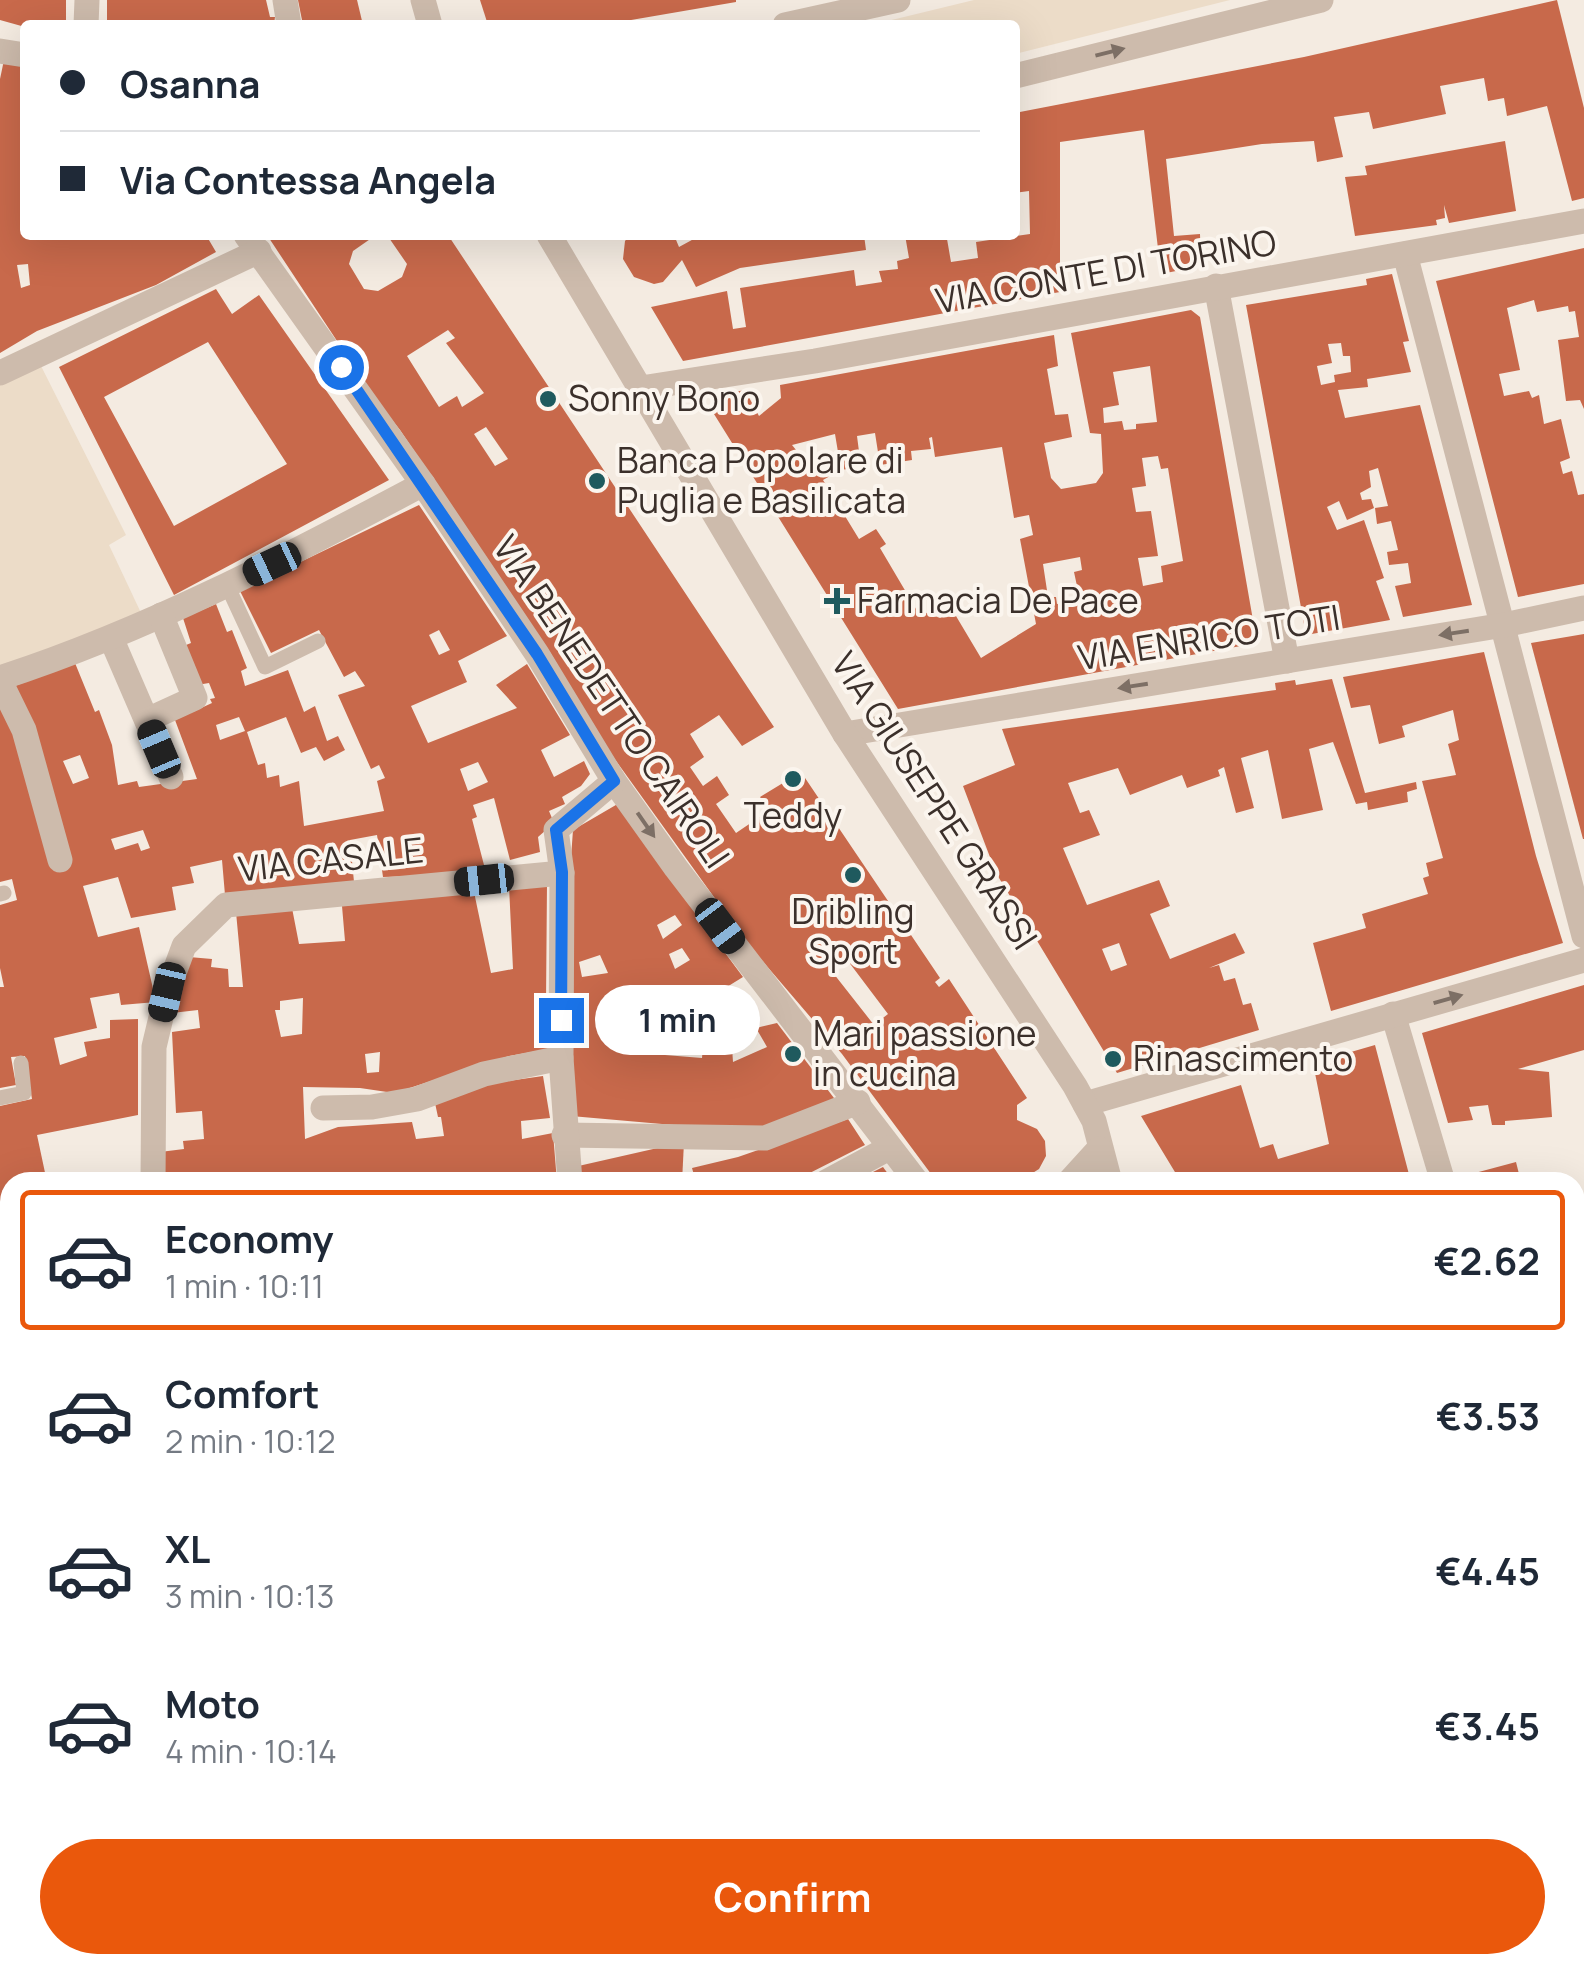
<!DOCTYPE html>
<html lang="en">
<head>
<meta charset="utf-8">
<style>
	body { margin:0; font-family:Manrope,sans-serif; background:#f2f2f3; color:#1f2937; height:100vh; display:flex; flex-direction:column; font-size:38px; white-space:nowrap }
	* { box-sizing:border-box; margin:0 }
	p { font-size:32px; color:#747a83 }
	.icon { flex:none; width:55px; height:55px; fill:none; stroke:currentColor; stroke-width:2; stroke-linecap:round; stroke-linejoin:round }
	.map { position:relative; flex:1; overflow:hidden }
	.panel { position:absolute; left:0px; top:1172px; width:1585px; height:802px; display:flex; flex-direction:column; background:#fff; border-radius:30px 30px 0 0; box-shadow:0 10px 40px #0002 }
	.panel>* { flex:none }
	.hud { position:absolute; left:20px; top:20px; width:1000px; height:220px; border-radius:10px; box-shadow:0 10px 40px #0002; display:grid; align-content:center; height:220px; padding:0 40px; background:#fff }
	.end { position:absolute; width:45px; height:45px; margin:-22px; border:12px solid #1a73e8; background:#fff; box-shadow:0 0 0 5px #fff }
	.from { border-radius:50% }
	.bubble { position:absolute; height:70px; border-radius:35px; background:#fff; box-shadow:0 10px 40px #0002; font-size:32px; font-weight:700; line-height:70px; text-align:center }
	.car { position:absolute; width:30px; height:60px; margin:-30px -15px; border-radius:12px; box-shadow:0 0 8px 2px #0007; background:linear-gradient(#222 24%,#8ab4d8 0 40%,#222 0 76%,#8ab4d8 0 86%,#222 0) }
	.hud b { display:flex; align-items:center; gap:35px; height:95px; font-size:38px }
	.hud b+b { border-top:2px solid #e0e1e3 }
	.hud i { width:25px; height:25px; background:#1f2937 }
	ul { padding:18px 0 0; list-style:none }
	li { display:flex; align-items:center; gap:30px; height:140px; margin:0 20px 15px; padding:0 20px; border:5px solid transparent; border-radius:10px }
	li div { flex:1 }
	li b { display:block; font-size:38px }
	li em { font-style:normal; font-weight:700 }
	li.current { border-color:#ea580c }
	li>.icon { width:90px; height:90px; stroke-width:1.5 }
	.action { display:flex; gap:20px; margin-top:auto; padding:20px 40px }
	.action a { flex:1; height:115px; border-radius:60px; background:#ea580c; color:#fff; font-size:40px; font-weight:700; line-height:115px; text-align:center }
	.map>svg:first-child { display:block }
	.plaza { fill:#ecdcc8 }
	.building { fill:#c8694b; fill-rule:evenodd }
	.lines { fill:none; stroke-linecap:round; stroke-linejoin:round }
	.service { stroke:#cdbbac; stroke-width:15 }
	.minor { stroke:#cdbbac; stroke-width:25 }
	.tertiary { stroke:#cdbbac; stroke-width:25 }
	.oneway { fill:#7d6f65 }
	.route { stroke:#1a73e8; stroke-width:12 }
	.poi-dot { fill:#1f5a5e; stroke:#fbf5ee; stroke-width:4 }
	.labels { text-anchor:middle; stroke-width:8; stroke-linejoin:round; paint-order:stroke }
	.street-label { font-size:35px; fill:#3b302b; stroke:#fbf5ee }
	.poi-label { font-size:35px; fill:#3b302b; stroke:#fbf5ee; text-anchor:start }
</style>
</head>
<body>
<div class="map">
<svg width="1584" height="1973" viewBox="0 0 1584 1973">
	<rect width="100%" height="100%" fill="#f4ebe1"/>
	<g class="plaza">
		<polygon points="974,0 1230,0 1015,54 1015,25 871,25"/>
		<polygon points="36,356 126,535 109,545 142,615 0,668 0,373"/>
	</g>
	<g class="building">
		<polygon points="0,0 66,0 66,25 25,27 0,20"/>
		<polygon points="107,0 266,0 270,17 275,17 274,25 107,25"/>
		<polygon points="298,0 357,0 363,25 303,25"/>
		<polygon points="480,0 736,0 736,2 602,25 488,25"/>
		<polygon points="1557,0 1584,108 1584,198 1572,201 1547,106 1507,116 1504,98 1488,101 1484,78 1440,86 1446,114 1373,129 1369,112 1334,117 1343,157 1317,162 1314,141 1262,144 1166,159 1174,236 1200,234 1201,266 1161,274 1144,130 1060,142 1060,292 683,361 651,307 727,291 733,329 746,327 740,288 854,270 856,286 882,282 879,271 898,269 897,261 909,258 905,235 959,235 947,239 951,262 978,258 976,242 1030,234 1029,191 1015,193 1015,113 1304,57"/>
		<path d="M4,60L25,65V235H206L216,252L156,285L37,331L0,353V79ZM28,264L30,285L21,288L17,265Z"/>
		<polygon points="1505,141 1516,211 1449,223 1444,205 1445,218 1436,220 1437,225 1355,236 1345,177 1367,175 1365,166"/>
		<path d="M267,235H376L353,251L349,264L364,289L378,291L402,277L407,264L387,235H448L774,727L742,746L719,715L690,734L704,757L690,767L703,786L717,776L729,795L716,804L736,833L770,810L760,797L801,772L940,978L935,982L939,987L949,979L1027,1098L1017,1105V1120L1037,1129L1045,1141L1046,1156L1039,1169L1023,1179L1004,1176L1000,1182H937L842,1054L747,943L601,740L551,654L400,430L376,400ZM448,330L455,338L446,343L484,393L462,407L457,396L439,407L407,356ZM486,427L508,459L495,466L474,434ZM845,957L888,1014L874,1025L830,969Z"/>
		<polygon points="630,235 674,235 679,247 701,235 864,235 866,250 740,268 696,287 682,260 663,282 654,284 634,277 623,259 625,241"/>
		<polygon points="1584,248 1584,409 1580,400 1566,401 1558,340 1579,337 1575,311 1569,312 1568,306 1537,312 1534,300 1507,308 1520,370 1499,374 1504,396 1529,391 1532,398 1539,395 1544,424 1561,419 1570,458 1560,462 1563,474 1572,471 1578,495 1584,494 1584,584 1518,597 1436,281"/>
		<path d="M1392,274L1409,341L1403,342L1411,372L1367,379L1368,387L1338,390L1345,418L1420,405L1472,605L1403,617L1395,586L1411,583L1408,563L1389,565L1387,552L1398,550L1391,521L1377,524L1375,508L1388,506L1378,468L1369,471L1371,487L1360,493L1362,500L1371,499L1374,508L1347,520L1339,501L1327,507L1337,530L1364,520L1384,578L1376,581L1390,620L1306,635L1246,305L1367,285L1366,279ZM1341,343L1343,356H1350L1351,372L1334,375L1335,382L1321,385L1317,366L1332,363L1328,344Z"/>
		<path d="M216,289L232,314L259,295L389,480L174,595L59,367ZM208,342L287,464L174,526L104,397Z"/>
		<path d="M1191,310L1200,317L1257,643L898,709L709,406L729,393L745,390L759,416L781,398L780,385L1054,335L1058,366L1047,369L1055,415L1068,414L1072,437L1044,443L1051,478L1061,489L1096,483L1103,473L1101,434L1090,433L1071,333ZM1150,366L1157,422L1136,424V429L1124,430L1122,421L1104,423L1103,408L1119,405L1113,372ZM875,433L880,465L912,460L911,451L931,449L929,438L932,437L935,457L1002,447L1014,518L1029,515L1033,535L1020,539L1036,624L981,658L953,611L940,618L916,609L880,548L886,544L876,529L859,539L823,480L830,476L827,472L861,467L857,436ZM835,434L839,458L822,462L817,453L805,461L792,445ZM1158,456L1161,469L1168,468L1183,561L1161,566L1163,582L1143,586L1138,558L1158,556L1151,511L1136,512L1132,488L1146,486L1142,458ZM1080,557L1082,570L1074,572L1080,600L1057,604L1056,597H1048L1043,564Z"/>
		<path d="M419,505L507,636L458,661L467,682L411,706L428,743L517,708L496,685L527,664L570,735L541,750L554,777L584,761L590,774L581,786L562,797L565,804L549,811L554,823L538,837L540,852L510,860L494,798L473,805L477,817L472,819L484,865L441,875L383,877L377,835L350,840L354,882L225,895L222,860L190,867L194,883L172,887L176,910L131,918L118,877L83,886L98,937L139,927L156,1002L121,1005L119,993L90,998L97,1028L54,1038L60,1065L87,1056L84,1042L110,1038V1020L138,1019V1115L37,1135L47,1182H10V1215L0,1217V1106L32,1099L25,1056L11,1057L16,1085L0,1088V987H4L0,968V905L17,900L12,879L0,882V696L12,687L75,663L95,712L99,710L112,745L118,785L137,781L139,787L197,779L175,720L212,703L210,699L215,698L209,683L197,685L181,647L191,643L183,618L216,604L227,632L232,630L247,668L241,671L245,686L288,670L304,712L315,706L327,741L338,736L345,750L324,761L316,747L301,753L286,717L247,732L258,765L265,763L267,778L279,775L280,787L299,781L304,826L384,811L377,781L385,778L379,765L371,769L338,695L365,686L355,671L344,677L319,630L271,653L240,591ZM439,630L450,650L439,655L429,635ZM239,717L245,731L220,740L216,725ZM80,755L89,778L73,784L63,761ZM478,762L488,782L468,791L460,769ZM143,830L150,848L141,851L138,843L115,850L111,839Z"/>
		<polygon points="1584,634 1584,839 1583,839 1531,643"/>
		<polygon points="1484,652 1536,856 1563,943 1331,1011 1313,943 1366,928 1362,914 1428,894 1423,878 1429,876 1426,863 1443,858 1422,781 1456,775 1448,744 1459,740 1453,710 1402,726 1405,737 1379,744 1370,705 1351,708 1343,677"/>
		<path d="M1332,679L1365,793L1416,782L1417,789L1407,792L1408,802L1368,810L1367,802L1356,804L1333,742L1309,749L1323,810L1282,819L1268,750L1241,758L1254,808L1236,813L1224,767L1218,770L1220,776L1187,788L1182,775L1130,795L1118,768L1068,783L1080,813L1089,810L1100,835L1063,848L1087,905L1159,880L1170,906L1150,914L1170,959L1235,933L1245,953L1209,968L1219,965L1224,981L1235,978L1243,1005L1251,1003L1259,1030L1117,1073L996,873L963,786L1015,765L1002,729L1276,690L1275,683L1295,680L1296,685ZM1119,943L1127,965L1111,971L1102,949Z"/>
		<path d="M621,802L668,876L743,977L709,998L671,1006L665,1055L702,1058L704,1034L731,1033L733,1062L767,1047L756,1028L777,1023L837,1102L773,1128L730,1130L571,1116L567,914L573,830ZM675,915L682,925L663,939L657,925ZM682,948L690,960L675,969L669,954ZM600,955L608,973L582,977L579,962Z"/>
		<path d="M547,883L546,1002L549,1049L509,1056L394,1093L360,1088L303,1087L305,1139L338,1127L412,1122L416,1139L444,1136L441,1117H438L435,1103L487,1084L543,1076L550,1118L521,1121L522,1139L553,1133L557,1182H163L160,1152L184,1149L183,1141L204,1139L202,1111L176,1113L172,1032L200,1028L198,1010L172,1013L189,957L212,959L211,967L228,969L229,987H243L236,912L292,908L299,944L345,941L342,906L474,892L491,973L513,969L509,886ZM303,998L302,1034L281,1037L275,1010H280V1001ZM380,1052L379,1072L367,1073L365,1054Z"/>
		<polygon points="1584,985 1584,1050 1518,1069 1549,1072 1552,1117 1505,1121 1505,1125 1492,1125 1488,1105 1469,1107 1473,1120 1448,1123 1422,1033"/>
		<polygon points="1375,1045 1411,1182 1181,1182 1141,1116 1241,1085 1260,1148 1273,1144 1278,1159 1329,1144 1313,1063"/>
		<polygon points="848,1119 865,1145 792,1182 696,1182 692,1168 738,1157"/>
		<polygon points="684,1142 682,1182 578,1182 574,1167"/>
		<polygon points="1516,1162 1521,1182 1462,1182 1460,1177"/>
		<polygon points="883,1167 894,1182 853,1182"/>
		<polygon points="0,1234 10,1234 10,1306 0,1308"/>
		<polygon points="10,1342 10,1429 3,1430 0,1416 0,1343"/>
		<polygon points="1575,1355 1584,1384 1583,1615 1575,1584"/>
		<polygon points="10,1505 10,1552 0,1555 0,1508"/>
		<polygon points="1575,1800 1584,1805 1584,1963 1575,1964"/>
		<polygon points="0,1821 10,1852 10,1936 0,1936"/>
		<polygon points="73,1965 176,1965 201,1972 73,1973"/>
		<polygon points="377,1965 510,1965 507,1973 405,1973"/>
		<polygon points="598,1965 741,1965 739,1973 595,1973"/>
		<polygon points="787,1965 843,1965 863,1972 784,1973"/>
		<polygon points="863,1965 905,1965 905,1973 864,1973"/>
		<polygon points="929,1965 1222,1965 1225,1973 928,1973"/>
		<polygon points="1290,1965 1329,1965 1331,1970 1348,1965 1551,1967 1509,1973 1293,1973"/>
	</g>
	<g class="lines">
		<g class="service">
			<polyline points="227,585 265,667 318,641"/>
			<polyline points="0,894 4,893"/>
			<polyline points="0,1098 24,1093 21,1063"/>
		</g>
		<g class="minor">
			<polyline points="285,0 289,25"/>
			<polyline points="86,25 87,0"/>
			<polyline points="0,51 25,55"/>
			<polyline points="246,235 423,484 537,654 614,781 676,868 917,1182"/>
			<polyline points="1405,254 1584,936"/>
			<polyline points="1216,286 1287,661"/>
			<polyline points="0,373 259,251"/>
			<polyline points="641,388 815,361 1584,221"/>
			<polyline points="111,638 171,777"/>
			<path d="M0,678C148,630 286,557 423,484"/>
			<polyline points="0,681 24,730 60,860"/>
			<polyline points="147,720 195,698 161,615"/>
			<polyline points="845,734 1504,625 1584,608"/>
			<polyline points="1393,1014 1443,1182"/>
			<polyline points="1085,1104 1584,960"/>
			<polyline points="323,1108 372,1107 417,1099 484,1074 561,1058"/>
			<polyline points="564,1135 765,1138 858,1102"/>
			<polyline points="153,1182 154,1047 167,992 184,946 226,905 562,873"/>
			<polyline points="570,1182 561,1058 562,873 556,830 614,781"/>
			<polyline points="826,1182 889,1148"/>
			<polyline points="0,1470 5,1498"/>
			<polyline points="1575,1624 1584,1654"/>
			<polyline points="0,1737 10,1773"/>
			<polyline points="52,1965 52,1973"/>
			<polyline points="253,1965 288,1973"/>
			<polyline points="537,1973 540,1965"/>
			<polyline points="761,1973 764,1965"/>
		</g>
		<g class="tertiary">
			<polyline points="423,0 430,25"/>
			<polyline points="785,25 898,0"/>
			<polyline points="1015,76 1321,0"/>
			<polyline points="549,235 845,734 1075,1086 1094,1121 1110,1182"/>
			<polyline points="1069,1182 1099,1149"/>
			<polyline points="0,1672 10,1669"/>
			<polyline points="1252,1965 1255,1973"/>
		</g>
	</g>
	<defs><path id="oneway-solid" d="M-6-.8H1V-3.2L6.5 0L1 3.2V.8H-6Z" transform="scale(2.5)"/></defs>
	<g class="oneway">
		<use href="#oneway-solid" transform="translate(1110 52) rotate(-14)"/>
		<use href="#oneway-solid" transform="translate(1454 633) rotate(171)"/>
		<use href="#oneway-solid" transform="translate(1133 686) rotate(171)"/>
		<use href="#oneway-solid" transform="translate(646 825) rotate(55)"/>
		<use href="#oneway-solid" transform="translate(1448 999) rotate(-16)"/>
	</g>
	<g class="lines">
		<polyline class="route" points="341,367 537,654 614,781 556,830 562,872 561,1020"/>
	</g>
	<g class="poi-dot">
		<circle cx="548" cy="399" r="10"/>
		<circle cx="597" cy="481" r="10"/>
		<path d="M832 586h10v10h10v10h-10v10h-10v-10h-10v-10h10z"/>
		<circle cx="793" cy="779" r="10"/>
		<circle cx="853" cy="875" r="10"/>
		<circle cx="793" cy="1054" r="10"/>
		<circle cx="1113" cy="1059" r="10"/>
	</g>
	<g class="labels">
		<g class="street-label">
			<text transform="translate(1106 272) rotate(-10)" y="12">VIA CONTE DI TORINO</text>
			<text transform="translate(1209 638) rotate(-9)" y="12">VIA ENRICO TOTI</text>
			<text transform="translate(611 702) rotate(56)" y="12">VIA BENEDETTO CAIROLI</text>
			<text transform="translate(934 801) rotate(57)" y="12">VIA GIUSEPPE GRASSI</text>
			<text transform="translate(331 860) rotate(-6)" y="12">VIA CASALE</text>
		</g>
		<g class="poi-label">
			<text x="568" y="411">Sonny Bono</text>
			<text x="617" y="473">Banca Popolare di<tspan x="617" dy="40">Puglia e Basilicata</tspan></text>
			<text x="857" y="613">Farmacia De Pace</text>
			<text x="793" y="828" text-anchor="middle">Teddy</text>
			<text x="853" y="924" text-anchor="middle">Dribling<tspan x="853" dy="40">Sport</tspan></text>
			<text x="813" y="1046">Mari passione<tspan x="813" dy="40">in cucina</tspan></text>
			<text x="1133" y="1071">Rinascimento</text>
		</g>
	</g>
</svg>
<i class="end from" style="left:341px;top:367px"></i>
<i class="end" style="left:561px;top:1020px"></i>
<div class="bubble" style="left:595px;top:985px;width:165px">1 min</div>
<i class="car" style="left:272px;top:564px;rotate:245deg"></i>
<i class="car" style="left:159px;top:749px;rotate:337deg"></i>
<i class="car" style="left:484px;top:880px;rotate:264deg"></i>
<i class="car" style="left:720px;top:926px;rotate:143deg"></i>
<i class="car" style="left:167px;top:992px;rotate:193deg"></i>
<div class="hud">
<b><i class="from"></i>Osanna</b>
<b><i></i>Via Contessa Angela</b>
</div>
<section class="panel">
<ul>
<li class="current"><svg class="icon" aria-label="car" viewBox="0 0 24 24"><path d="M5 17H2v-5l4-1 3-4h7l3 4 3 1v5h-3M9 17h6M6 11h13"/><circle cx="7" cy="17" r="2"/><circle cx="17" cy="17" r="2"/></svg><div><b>Economy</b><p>1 min · 10:11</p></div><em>€2.62</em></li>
<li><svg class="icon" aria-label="car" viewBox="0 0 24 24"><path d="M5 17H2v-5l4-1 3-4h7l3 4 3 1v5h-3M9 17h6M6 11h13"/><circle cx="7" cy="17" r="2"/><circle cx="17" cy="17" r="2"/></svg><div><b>Comfort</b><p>2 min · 10:12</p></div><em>€3.53</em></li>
<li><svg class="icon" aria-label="car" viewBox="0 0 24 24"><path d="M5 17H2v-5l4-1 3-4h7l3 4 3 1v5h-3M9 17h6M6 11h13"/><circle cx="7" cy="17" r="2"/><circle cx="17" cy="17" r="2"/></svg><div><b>XL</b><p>3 min · 10:13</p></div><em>€4.45</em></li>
<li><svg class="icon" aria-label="car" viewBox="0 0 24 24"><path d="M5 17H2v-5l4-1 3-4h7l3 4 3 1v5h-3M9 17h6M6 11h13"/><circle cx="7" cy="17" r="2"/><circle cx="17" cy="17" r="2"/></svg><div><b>Moto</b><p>4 min · 10:14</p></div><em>€3.45</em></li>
</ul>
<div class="action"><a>Confirm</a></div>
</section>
</div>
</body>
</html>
